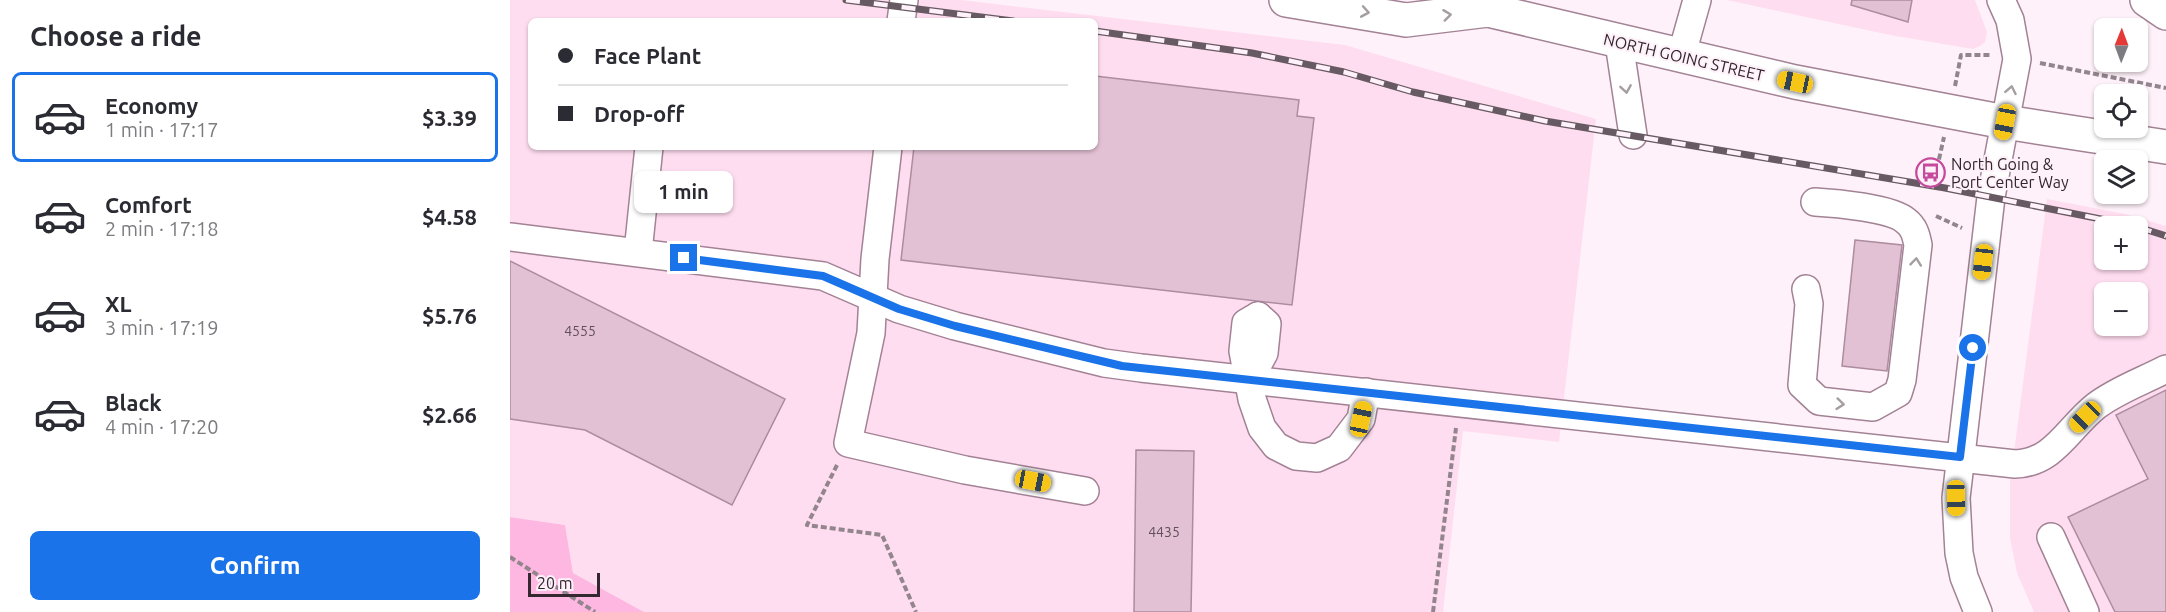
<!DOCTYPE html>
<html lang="en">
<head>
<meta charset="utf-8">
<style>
	body { margin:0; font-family:Ubuntu,sans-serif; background:#f2f2f3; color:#2b2b33; height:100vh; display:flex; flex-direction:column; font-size:22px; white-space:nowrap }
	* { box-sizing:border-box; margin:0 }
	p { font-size:20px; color:#7c7c81 }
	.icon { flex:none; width:33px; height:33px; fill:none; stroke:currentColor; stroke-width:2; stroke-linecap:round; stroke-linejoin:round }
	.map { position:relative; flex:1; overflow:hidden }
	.drawer { display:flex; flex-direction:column; background:#fff; width:510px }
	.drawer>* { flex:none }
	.top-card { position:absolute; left:18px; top:18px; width:570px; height:132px; border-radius:9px; box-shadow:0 2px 4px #0004; display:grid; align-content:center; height:132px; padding:0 30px; background:#fff }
	.needle { width:39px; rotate:1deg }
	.fabs { position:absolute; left:1584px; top:18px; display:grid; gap:12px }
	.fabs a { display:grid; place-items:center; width:54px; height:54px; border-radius:9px; background:#fff; box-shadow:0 2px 4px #0004; font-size:30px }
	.scale { position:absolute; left:18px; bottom:15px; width:72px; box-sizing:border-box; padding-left:6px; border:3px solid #34272f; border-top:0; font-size:16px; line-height:21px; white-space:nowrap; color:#34272f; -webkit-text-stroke:4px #fff1f9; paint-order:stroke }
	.end { position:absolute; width:27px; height:27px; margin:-14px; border:8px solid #1a73e8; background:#fff; box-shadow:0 0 0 3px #fff }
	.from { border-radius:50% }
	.bubble { position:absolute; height:42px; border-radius:9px; background:#fff; box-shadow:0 2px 4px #0004; font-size:20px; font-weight:700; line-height:42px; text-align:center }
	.car { position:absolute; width:18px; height:36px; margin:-18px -9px; border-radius:8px; box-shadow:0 0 4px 2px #0007; background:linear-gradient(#f5c518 24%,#345 0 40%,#f5c518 0 76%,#345 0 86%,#f5c518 0) }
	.top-card b { display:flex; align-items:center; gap:21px; height:57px; font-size:22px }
	.top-card b+b { border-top:2px solid #e1e1e2 }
	.top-card i { width:15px; height:15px; background:#2b2b33 }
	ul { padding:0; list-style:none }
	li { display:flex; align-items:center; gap:18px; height:90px; margin:0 12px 9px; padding:0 18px; border:3px solid transparent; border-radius:9px }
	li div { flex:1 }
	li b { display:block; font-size:22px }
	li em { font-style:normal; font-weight:700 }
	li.active { border-color:#1a73e8 }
	li>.icon { width:54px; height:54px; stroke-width:1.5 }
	h2 { padding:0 30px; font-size:27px; line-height:72px }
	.button { display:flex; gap:12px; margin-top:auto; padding:12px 30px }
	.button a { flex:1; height:69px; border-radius:9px; background:#1a73e8; color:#fff; font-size:24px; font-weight:700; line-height:69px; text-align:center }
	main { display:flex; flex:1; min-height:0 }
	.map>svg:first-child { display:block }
	.built { fill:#ffddf0; fill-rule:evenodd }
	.green { fill:#feb7e1 }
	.building { fill:#e3c1d4; stroke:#ac8c9e; stroke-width:1.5 }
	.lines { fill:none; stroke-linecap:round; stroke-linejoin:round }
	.minor-casing { stroke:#a28294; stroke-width:30 }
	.major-casing { stroke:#a28294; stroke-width:36 }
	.path { stroke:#93858d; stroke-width:4; stroke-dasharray:6 3; stroke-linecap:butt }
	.minor { stroke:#fff; stroke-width:27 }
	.major { stroke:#fff; stroke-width:33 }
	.rail-casing { stroke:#675a62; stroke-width:7 }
	.rail { stroke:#fff1f9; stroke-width:4.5; stroke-dasharray:14; stroke-linecap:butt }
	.oneway { stroke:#a49ea1 }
	.route { stroke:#1a73e8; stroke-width:8 }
	.labels { text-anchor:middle; stroke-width:4.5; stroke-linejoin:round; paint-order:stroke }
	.number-label { font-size:14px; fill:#604e58 }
	.street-label { font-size:16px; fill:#34272f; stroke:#fff1f9 }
	.poi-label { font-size:16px; fill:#34272f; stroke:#fff1f9; text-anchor:start }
</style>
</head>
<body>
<main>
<section class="drawer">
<h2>Choose a ride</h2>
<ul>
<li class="active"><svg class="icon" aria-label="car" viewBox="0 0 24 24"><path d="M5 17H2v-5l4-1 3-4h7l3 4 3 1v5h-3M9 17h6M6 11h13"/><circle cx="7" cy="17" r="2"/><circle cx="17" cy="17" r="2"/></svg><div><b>Economy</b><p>1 min · 17:17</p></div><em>$3.39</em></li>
<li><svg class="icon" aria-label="car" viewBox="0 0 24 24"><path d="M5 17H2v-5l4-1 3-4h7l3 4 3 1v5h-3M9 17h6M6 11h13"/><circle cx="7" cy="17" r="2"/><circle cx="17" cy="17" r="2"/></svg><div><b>Comfort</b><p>2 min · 17:18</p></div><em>$4.58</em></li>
<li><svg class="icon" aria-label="car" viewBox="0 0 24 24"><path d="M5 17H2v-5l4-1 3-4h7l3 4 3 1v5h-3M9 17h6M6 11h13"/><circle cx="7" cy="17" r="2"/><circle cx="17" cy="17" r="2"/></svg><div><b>XL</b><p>3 min · 17:19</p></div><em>$5.76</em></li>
<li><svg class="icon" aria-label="car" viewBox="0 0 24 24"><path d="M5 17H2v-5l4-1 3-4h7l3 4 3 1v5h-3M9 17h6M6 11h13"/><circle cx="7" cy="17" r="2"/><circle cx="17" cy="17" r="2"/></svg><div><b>Black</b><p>4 min · 17:20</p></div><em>$2.66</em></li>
</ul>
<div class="button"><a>Confirm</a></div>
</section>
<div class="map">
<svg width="1656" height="612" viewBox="0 0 1656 612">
	<rect width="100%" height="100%" fill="#fff1f9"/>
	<g class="built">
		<path d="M0,0H451L835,45L1086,119L1049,442L953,431L933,612H134L63,573L55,525L0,517ZM21,21H585V147H21Z"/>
		<polygon points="1217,0 1465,0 1477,32 1475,42 1470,46 1463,49 1380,35"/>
		<path d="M1537,199L1615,214L1656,226V612H1524L1507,573L1500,538V483ZM1594,226H1628V260H1594ZM1594,292H1628V326H1594Z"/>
	</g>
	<polygon class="green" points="0,517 55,525 63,573 134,612 0,612"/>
	<g class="building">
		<polygon points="1342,0 1402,0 1398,22 1341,5"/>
		<polygon points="585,76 789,100 787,116 804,118 782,305 391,260 404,147 585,147"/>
		<polygon points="1345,240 1392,245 1377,371 1332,366"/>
		<polygon points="0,261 275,399 222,505 75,430 0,419"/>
		<polygon points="1656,390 1656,612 1605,612 1558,517 1638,479 1606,415"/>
		<polygon points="626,450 684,451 681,612 624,612"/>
	</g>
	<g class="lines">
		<defs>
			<g id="minor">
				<polyline points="391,21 394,0"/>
				<polyline points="1109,43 1123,135"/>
				<polyline points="1171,57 1187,0"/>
				<polyline points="378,147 365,259 361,333 338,443 455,470 575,491"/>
				<path d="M0,237L313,276L389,309L445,326L594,363L631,368L1505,464C1544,463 1558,428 1586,406C1607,390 1633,381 1656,369"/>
				<polyline points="128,252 139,147"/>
				<path d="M1296,289L1299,304L1292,385L1309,401L1363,407L1388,393L1392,380L1408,245C1406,235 1404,227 1396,221C1382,208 1325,203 1305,202"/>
				<polyline points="748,316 736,323 733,351 742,399 752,428 766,446 786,456 807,458 829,448 851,419 856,392"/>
				<polyline points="740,379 754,353 757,324 748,316"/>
				<polyline points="1541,537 1575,612"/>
				<polyline points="1468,612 1454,577 1449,553 1446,498 1481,197 1507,59 1500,20 1491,0"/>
			</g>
			<g id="major">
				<polyline points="776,0 896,20 978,10 1285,82 1495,122 1656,147"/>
				<polyline points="1637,0 1656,13"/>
			</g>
		</defs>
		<use href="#minor" class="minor-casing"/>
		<use href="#major" class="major-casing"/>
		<g class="path">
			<polyline points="1530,63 1656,88"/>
			<polyline points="1445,86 1451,55 1481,55"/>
			<polyline points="1425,177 1434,137"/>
			<polyline points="1426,216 1452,228"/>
			<polyline points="327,465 297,525 372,535 406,612"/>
			<polyline points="0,557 85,612"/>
			<polyline points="923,612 946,428"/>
		</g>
		<use href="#minor" class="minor"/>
		<use href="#major" class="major"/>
		<defs>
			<g id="rail">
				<polyline points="336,0 503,21"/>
				<polyline points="585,31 742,53 834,72 903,92 1035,121 1435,188 1626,226"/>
				<polyline points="1628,227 1656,236"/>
			</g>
		</defs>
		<use href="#rail" class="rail-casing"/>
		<use href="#rail" class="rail"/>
	</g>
	<defs><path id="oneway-chevron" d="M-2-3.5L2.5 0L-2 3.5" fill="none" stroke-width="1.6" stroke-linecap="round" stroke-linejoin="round" transform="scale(1.5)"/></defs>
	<g class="oneway">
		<use href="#oneway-chevron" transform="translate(855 12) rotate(10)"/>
		<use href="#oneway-chevron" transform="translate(937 15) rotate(-7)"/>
		<use href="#oneway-chevron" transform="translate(1116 89) rotate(81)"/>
		<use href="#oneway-chevron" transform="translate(1501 90) rotate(-79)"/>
		<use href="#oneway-chevron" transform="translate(1406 262) rotate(-84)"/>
		<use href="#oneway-chevron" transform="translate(1330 404) rotate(6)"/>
	</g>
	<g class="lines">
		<polyline class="route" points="174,258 313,276 389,309 445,326 612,366 1450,457 1463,348"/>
	</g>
	<defs>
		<symbol id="bus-ring" viewBox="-11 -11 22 22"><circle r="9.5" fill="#fff1f9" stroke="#c54a9c" stroke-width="1.5"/><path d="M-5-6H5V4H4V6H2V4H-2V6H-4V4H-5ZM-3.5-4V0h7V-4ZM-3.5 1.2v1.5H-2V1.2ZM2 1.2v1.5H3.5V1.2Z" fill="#c54a9c"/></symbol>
	</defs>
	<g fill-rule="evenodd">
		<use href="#bus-ring" x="1404" y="156" width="33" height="33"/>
	</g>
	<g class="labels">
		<g class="number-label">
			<text x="70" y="336">4555</text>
			<text x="654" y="537">4435</text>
		</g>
		<g class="street-label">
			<text transform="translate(1174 57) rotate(13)" y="6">NORTH GOING STREET</text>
		</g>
		<g class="poi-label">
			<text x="1441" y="170">North Going &amp;<tspan x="1441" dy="18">Port Center Way</tspan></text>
		</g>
	</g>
</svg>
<div class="fabs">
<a><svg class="needle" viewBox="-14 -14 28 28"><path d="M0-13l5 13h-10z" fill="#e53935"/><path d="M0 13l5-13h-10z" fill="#7c7c81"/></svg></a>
<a><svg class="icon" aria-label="locate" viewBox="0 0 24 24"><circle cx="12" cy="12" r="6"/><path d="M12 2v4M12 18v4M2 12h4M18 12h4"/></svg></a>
<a><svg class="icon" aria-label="layers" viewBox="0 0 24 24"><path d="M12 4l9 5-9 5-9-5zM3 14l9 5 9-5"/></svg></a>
<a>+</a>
<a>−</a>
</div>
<div class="scale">20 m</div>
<i class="end from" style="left:1463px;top:348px"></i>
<i class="end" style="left:174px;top:258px"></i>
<div class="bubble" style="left:124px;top:171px;width:99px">1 min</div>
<i class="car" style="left:1285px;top:82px;rotate:282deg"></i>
<i class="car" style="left:1495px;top:122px;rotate:191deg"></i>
<i class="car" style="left:1473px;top:262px;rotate:187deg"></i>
<i class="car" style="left:1575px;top:417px;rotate:225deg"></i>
<i class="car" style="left:851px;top:419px;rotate:12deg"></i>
<i class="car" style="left:523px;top:481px;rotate:101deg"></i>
<i class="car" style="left:1446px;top:498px;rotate:179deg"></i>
<div class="top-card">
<b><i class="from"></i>Face Plant</b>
<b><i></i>Drop-off</b>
</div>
</div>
</main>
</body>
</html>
